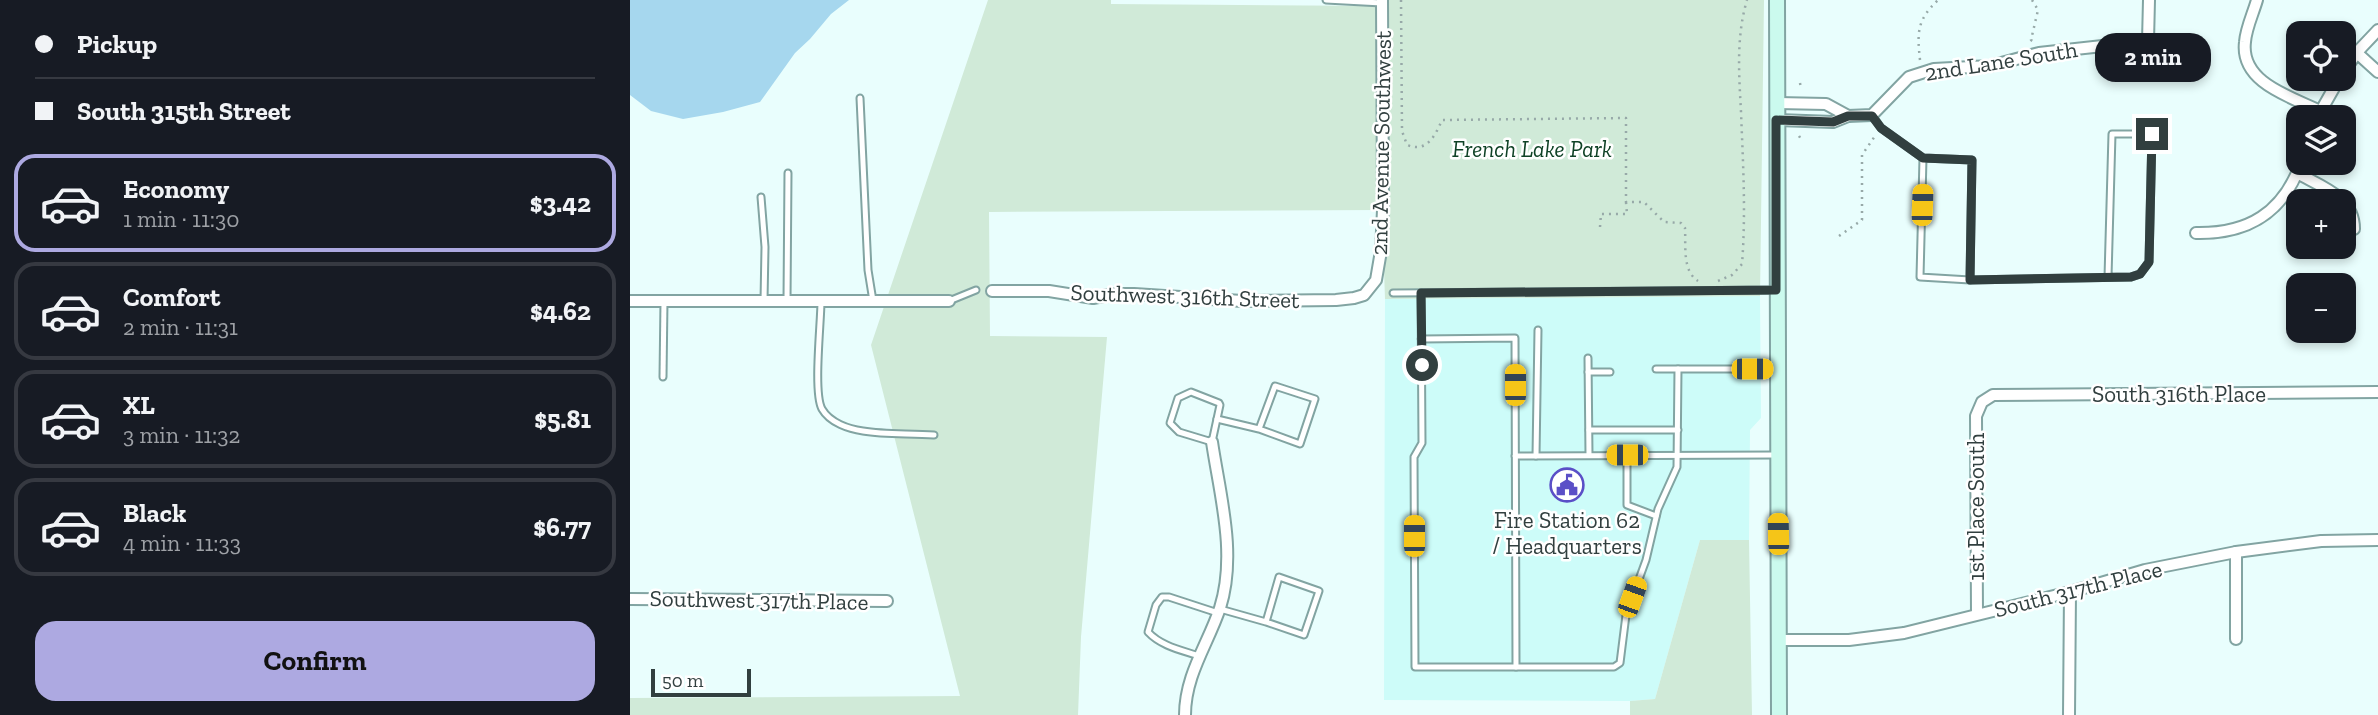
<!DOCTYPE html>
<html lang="en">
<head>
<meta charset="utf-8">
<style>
	body { margin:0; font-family:"Zilla Slab",serif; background:#242831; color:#f1f3f6; height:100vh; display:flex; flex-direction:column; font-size:26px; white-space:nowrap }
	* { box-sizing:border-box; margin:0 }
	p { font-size:23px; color:#9ea1a6 }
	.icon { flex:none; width:38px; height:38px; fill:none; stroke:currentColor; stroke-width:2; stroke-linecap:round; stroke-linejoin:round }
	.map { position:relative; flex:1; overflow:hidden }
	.panel { display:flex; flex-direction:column; background:#171b24; width:630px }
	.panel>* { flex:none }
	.hud { display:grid; align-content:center; height:154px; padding:0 35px; background:#171b24 }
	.tools { position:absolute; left:1656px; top:21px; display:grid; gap:14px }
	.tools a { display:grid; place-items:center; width:70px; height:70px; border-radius:14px; background:#171b24; box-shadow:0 4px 10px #0003; font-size:35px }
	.scale { position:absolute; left:21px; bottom:18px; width:100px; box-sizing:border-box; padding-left:7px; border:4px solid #313f3f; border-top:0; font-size:19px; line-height:24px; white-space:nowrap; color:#313f3f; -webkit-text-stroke:5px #fff; paint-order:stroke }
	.end { position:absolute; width:32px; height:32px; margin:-16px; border:9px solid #313f3f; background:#fff; box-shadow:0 0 0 4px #fff }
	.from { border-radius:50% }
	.bubble { position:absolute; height:49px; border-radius:21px; background:#171b24; box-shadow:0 4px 10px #0003; font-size:23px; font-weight:700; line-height:49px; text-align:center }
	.car { position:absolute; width:21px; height:42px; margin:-21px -10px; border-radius:9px; box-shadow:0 0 5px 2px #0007; background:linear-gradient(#f5c518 24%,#345 0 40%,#f5c518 0 76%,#345 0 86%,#f5c518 0) }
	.hud b { display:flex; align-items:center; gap:24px; height:66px; font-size:26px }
	.hud b+b { border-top:2px solid #363941 }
	.hud i { width:18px; height:18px; background:#f1f3f6 }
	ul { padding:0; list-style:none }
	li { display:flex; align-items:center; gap:21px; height:98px; margin:0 14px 10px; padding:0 21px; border:4px solid #363941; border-radius:21px }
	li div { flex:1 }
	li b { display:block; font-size:26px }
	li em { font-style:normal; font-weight:700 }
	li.selected { border-color:#ada9e1 }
	li>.icon { width:63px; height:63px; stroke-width:1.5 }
	.action { display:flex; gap:14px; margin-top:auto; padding:14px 35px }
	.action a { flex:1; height:80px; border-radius:21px; background:#ada9e1; color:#111; font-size:28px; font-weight:700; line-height:80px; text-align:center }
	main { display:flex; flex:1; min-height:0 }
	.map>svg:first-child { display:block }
	.built { fill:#cdfcf9 }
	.green { fill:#d0ead8 }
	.water { fill:#a6d7ee }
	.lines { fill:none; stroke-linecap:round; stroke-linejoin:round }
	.lane-casing { stroke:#82a4a2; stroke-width:9 }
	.street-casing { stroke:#82a4a2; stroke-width:14 }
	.secondary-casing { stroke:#82a4a2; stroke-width:18 }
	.path { stroke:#97a9a8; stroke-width:2.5; stroke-dasharray:2 5; stroke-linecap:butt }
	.lane { stroke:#fff; stroke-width:5 }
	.street { stroke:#fff; stroke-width:10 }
	.secondary { stroke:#cbfaee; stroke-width:14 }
	.route { stroke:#313f3f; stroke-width:9 }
	.labels { text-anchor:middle; stroke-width:5; stroke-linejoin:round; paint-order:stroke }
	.street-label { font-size:23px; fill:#313f3f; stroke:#fff }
	.park-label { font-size:23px; font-style:italic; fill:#0f4226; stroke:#fff }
	.poi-label { font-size:23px; fill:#313f3f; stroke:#fff }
</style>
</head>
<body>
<main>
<section class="panel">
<div class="hud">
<b><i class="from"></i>Pickup</b>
<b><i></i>South 315th Street</b>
</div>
<ul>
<li class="selected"><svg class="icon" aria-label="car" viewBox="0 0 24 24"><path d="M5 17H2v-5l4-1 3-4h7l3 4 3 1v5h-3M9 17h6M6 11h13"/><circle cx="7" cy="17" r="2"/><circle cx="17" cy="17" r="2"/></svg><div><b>Economy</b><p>1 min · 11:30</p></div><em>$3.42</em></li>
<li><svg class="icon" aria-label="car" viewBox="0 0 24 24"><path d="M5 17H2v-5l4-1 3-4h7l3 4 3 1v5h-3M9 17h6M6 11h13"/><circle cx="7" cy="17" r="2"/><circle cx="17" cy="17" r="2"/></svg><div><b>Comfort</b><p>2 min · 11:31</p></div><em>$4.62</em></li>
<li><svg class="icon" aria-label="car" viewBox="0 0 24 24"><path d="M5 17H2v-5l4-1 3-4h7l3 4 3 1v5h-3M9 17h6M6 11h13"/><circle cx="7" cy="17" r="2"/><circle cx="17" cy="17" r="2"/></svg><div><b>XL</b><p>3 min · 11:32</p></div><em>$5.81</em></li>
<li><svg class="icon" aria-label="car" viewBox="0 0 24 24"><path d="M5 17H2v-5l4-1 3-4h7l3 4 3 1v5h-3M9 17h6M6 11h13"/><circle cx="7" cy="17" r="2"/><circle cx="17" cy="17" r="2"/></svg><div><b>Black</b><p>4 min · 11:33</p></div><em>$6.77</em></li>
</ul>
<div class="action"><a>Confirm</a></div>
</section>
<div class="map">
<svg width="1748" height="715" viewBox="0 0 1748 715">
	<rect width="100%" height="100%" fill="#e9fefd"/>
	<polygon class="built" points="1130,296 1131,418 1120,430 1119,540 1070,540 1025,699 1000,701 754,700 755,299"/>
	<g class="green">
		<polygon points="358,0 481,0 481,4 752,6 752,0 1134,0 1130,296 755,299 752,210 359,212 360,336 477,337 451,637 448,715 0,715 0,698 330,696 241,345"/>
		<polygon points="1070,540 1119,540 1122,715 1000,715 1000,701 1025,699"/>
	</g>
	<polygon class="water" points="0,0 219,0 201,14 180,39 165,53 130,102 93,112 53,119 21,111 0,95"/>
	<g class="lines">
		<defs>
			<g id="lane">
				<polyline points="696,0 752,3"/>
				<polyline points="230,98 238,270 243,301"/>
				<polyline points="1242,115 1251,128 1293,158 1342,160 1340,280"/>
				<polyline points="1293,158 1290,277 1340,280 1501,277 1510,274 1519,262 1522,134 1482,134 1478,277"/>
				<polyline points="131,197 135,247 134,301"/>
				<polyline points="763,293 1146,290"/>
				<polyline points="791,293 792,443 784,457 785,667 886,667 885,338 791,339"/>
				<polyline points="157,301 158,173"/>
				<path d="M191,301C191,323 183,393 192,409C200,423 219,429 233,431C256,435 281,433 304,435"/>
				<polyline points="319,301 346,290"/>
				<polyline points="958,358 959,455"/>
				<polyline points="1026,369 1048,369"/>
				<polyline points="958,372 980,372"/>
				<polyline points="33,377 34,301"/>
				<polygon points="561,392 589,403 590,405 582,442 549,432 540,423 548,398"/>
				<polyline points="587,419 629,429 645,386 685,399 670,444 629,429"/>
				<polyline points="959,430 1048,430"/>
				<polyline points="997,455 997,505 1026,516"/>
				<polyline points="885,456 1147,455"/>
				<polyline points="906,456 908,330"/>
				<polyline points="590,609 636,622 649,577 689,591 674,635 636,622"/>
				<path d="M569,656C551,650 531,646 518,632L526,605L532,597H539L588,613"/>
				<polyline points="886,667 984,667 990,663 996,615 1016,560 1028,509 1047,467 1048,369 1146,369"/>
			</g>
			<g id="street">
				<path d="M1627,0C1623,14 1616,28 1615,42C1610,83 1662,97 1690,111"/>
				<polyline points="1727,53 1748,72"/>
				<polyline points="1713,72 1730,49 1748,30"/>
				<polyline points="1218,116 1242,115 1279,77 1304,69 1360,66 1409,53 1518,41 1519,0"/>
				<polyline points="1688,116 1709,79"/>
				<polyline points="1146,120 1203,122 1218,116 1196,104 1146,103"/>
				<path d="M1667,173C1692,187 1724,197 1724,229"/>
				<path d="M1566,233C1618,234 1653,213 1671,163"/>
				<polyline points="362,291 419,291 463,298 484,294 504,294 612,301 706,300 724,298 734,295 746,280 751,251 753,210 752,0"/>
				<polyline points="0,301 319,301"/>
				<polyline points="0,599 257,601"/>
				<polyline points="1347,614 1346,416 1352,402 1363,395 1748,392"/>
				<polyline points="1606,639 1606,552"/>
				<polyline points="1149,640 1219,640 1274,633 1440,592 1515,570 1606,552 1691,541 1748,540"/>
				<path d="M555,715C555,675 578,644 590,608C607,554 590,496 582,442"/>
				<polyline points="1439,715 1440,592"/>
			</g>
			<polyline id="secondary" points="1147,0 1149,715"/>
		</defs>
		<use href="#lane" class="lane-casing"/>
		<use href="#street" class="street-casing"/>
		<use href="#secondary" class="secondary-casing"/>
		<g class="path">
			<path d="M771,0L772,131L777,145C797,153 805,136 812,120L996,118V202H1014L1034,222L1051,223L1055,228C1056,245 1052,271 1068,281"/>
			<polyline points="1402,0 1408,10 1401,40 1404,42"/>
			<path d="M1290,60C1287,32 1287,20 1308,0"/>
			<polyline points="1170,83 1171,88"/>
			<polyline points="1169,136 1171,139"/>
			<polyline points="970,227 971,214 997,214 996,202"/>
			<polyline points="1209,236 1232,220 1232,155 1245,136"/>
			<path d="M1088,281L1102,275L1112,264C1116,213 1113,163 1111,112C1109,74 1106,37 1117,0"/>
		</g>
		<use href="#lane" class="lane"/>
		<use href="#street" class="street"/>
		<use href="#secondary" class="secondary"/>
	</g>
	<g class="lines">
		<polyline class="route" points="792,365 791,293 1146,290 1146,120 1203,122 1218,116 1242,116 1251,128 1293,158 1342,160 1340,280 1501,277 1510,274 1519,262 1522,134"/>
	</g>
	<defs>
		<symbol id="civic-ring" viewBox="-11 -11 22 22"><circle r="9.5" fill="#fff" stroke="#5a4fc7" stroke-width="1.5"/><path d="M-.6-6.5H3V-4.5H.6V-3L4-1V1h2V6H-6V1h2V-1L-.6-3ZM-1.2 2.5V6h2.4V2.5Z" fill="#5a4fc7"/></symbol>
	</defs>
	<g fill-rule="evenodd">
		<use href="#civic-ring" x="918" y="466" width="38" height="38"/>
	</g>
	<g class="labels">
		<g class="street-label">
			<text transform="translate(1371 61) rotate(-9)" y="8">2nd Lane South</text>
			<text transform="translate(751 143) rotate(-89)" y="8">2nd Avenue Southwest</text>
			<text transform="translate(555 296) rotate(2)" y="8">Southwest 316th Street</text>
			<text x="1549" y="402">South 316th Place</text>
			<text transform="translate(1346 507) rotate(-90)" y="8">1st Place South</text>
			<text transform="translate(1448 589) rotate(-14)" y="8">South 317th Place</text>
			<text transform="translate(129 600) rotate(1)" y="8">Southwest 317th Place</text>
		</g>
		<g class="park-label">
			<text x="902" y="157">French Lake Park</text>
		</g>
		<g class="poi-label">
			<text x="937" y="528">Fire Station 62<tspan x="937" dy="26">/ Headquarters</tspan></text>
		</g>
	</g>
</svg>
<div class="tools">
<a><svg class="icon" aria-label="locate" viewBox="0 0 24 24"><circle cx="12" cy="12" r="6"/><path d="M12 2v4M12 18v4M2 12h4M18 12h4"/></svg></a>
<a><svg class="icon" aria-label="layers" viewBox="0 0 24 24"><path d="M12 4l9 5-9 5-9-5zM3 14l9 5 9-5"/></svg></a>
<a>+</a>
<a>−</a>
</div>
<div class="scale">50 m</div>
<i class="end from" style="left:792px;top:365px"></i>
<i class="end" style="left:1522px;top:134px"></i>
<div class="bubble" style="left:1465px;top:33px;width:116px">2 min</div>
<i class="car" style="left:1292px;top:205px;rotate:2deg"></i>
<i class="car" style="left:1122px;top:369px;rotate:90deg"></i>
<i class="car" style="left:885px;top:385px;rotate:0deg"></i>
<i class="car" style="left:997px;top:455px;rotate:270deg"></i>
<i class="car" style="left:1148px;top:534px;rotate:359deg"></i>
<i class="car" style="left:784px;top:536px;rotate:0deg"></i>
<i class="car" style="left:1002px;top:597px;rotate:20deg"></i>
</div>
</main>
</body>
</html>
